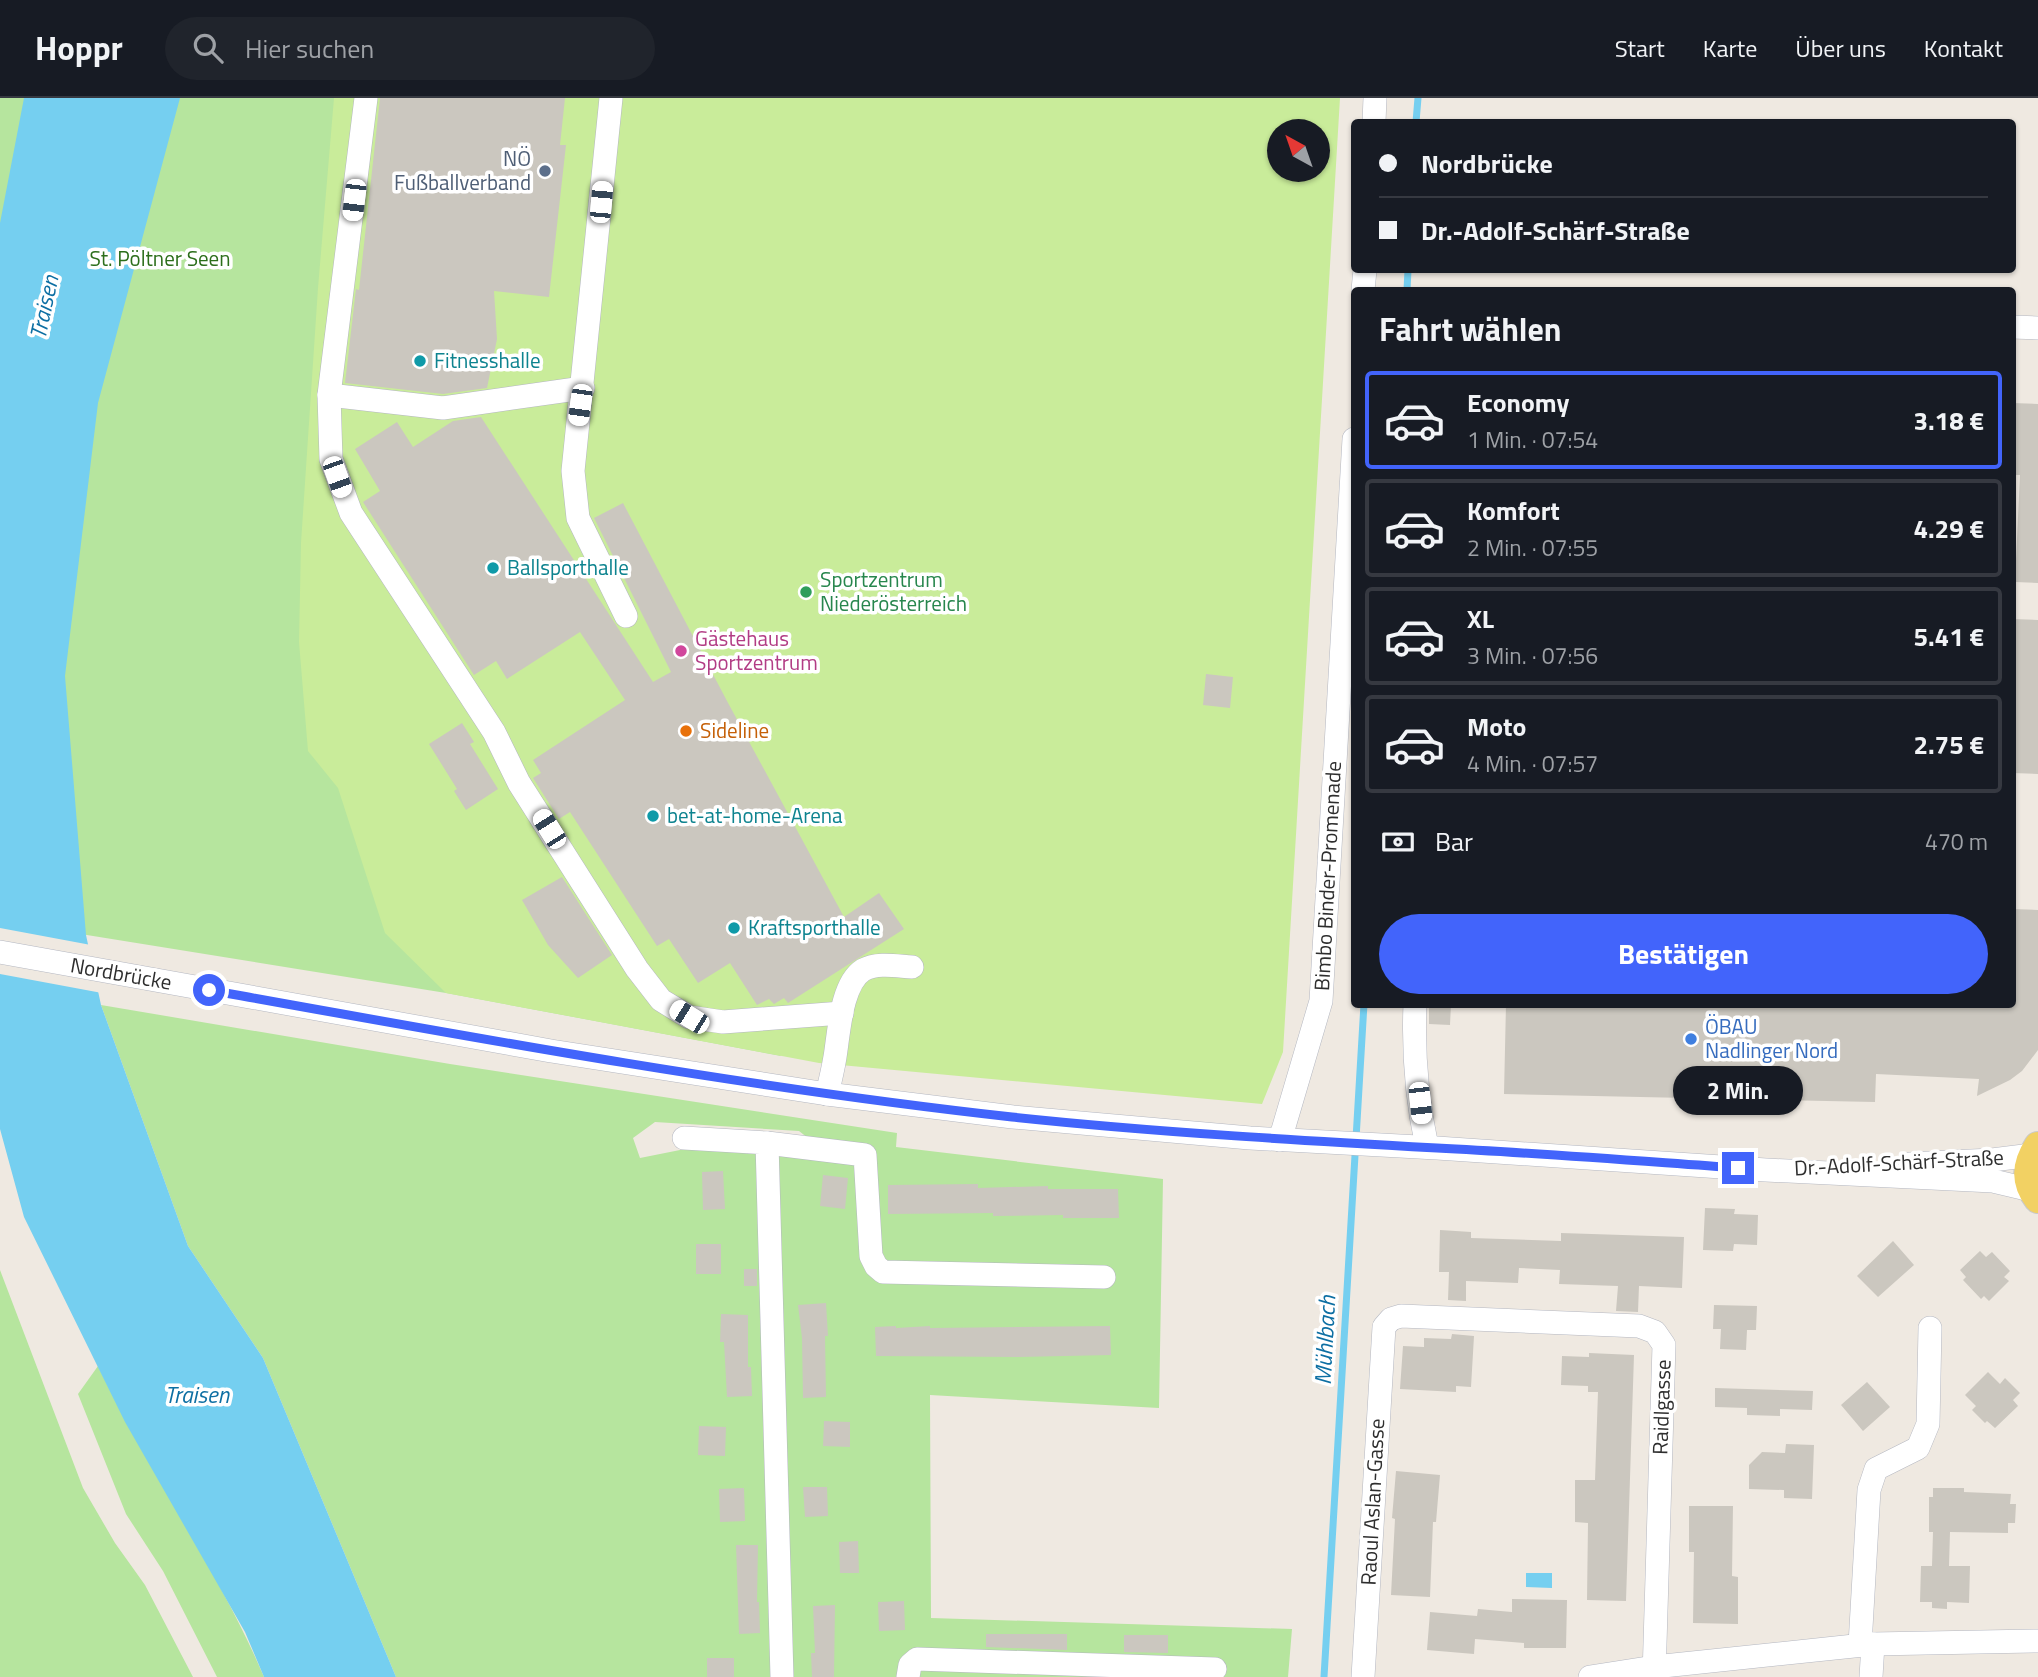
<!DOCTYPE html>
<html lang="de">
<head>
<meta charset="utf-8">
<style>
	body { margin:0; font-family:"Titillium Web",sans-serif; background:#20242c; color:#f1f3f6; height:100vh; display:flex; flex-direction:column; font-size:26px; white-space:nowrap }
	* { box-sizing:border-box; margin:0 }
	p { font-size:23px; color:#9ea1a6 }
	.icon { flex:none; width:38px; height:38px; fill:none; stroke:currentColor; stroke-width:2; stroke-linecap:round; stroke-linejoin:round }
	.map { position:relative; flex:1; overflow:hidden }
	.sheet { position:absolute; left:1351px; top:189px; width:665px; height:721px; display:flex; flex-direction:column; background:#171b24; border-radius:7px; box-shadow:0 2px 5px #0004 }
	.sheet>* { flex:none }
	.top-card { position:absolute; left:1351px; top:21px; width:665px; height:154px; border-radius:7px; box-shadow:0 2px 5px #0004; display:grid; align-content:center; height:154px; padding:0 28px; background:#171b24 }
	.needle { width:46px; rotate:320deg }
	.tools { position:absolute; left:1267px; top:21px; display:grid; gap:14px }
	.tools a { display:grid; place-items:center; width:63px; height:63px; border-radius:50%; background:#171b24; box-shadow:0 2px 5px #0004; font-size:35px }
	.end { position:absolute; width:32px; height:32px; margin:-16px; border:9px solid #4264fb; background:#fff; box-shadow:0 0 0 4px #fff }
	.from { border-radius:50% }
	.bubble { position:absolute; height:49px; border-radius:24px; background:#171b24; box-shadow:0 2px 5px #0004; font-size:23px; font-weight:700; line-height:49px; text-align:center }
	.car { position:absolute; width:21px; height:42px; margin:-21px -10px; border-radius:9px; box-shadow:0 0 5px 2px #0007; background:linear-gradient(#fff 24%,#345 0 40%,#fff 0 76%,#345 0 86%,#fff 0) }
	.top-card b { display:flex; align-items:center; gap:24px; height:66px; font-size:26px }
	.top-card b+b { border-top:2px solid #363941 }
	.top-card i { width:18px; height:18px; background:#f1f3f6 }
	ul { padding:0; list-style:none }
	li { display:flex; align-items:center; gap:21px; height:98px; margin:0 14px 10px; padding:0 14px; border:4px solid #363941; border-radius:7px }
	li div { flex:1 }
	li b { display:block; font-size:26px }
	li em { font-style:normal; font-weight:700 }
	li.selected { border-color:#4264fb }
	li>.icon { width:63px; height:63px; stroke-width:1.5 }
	h2 { padding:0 28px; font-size:32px; line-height:84px }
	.pay { display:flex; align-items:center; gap:18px; height:77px; padding:0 28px; font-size:26px }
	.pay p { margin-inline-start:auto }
	.cta { display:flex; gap:14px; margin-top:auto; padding:14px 28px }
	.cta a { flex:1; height:80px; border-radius:42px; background:#4264fb; color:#fff; font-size:28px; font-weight:700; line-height:80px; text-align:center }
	header { display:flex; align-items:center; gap:42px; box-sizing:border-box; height:98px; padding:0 35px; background:#171b24; border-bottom:2px solid #363941 }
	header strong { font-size:33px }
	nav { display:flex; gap:38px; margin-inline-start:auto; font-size:24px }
	.search { width:490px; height:63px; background:#20242c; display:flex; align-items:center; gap:18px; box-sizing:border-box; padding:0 24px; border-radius:38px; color:#9ea1a6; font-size:26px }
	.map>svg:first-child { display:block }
	.green { fill:#b6e59e; fill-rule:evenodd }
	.pitch { fill:#c9ec9a; fill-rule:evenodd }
	.water { fill:#75cff0 }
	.pier { fill:#efe9e1 }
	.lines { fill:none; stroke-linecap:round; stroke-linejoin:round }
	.stream { stroke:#75cff0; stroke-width:7 }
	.building { fill:#cbc7bf }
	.minor-casing { stroke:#b4b7c1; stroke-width:24 }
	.major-casing { stroke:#c9c9c9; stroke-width:30 }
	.minor { stroke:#fff; stroke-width:23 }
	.major { stroke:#f2d163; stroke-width:28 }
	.route { stroke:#4264fb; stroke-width:9 }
	.service-dot { fill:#5c6f8a; stroke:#fff; stroke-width:2.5 }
	.culture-dot { fill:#0f9aa8; stroke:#fff; stroke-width:2.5 }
	.leisure-dot { fill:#2e9e5b; stroke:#fff; stroke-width:2.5 }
	.hotel-dot { fill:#d1479c; stroke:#fff; stroke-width:2.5 }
	.food-dot { fill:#e8710a; stroke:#fff; stroke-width:2.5 }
	.shop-dot { fill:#3f7fe0; stroke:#fff; stroke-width:2.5 }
	.labels { text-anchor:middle; stroke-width:7; stroke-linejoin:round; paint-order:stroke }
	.service-label { font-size:21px; fill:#4e5e75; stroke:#fff; text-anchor:end }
	.park-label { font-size:21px; fill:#2c6e1b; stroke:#fff }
	.culture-label { font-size:21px; fill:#0d838f; stroke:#fff; text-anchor:start }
	.leisure-label { font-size:21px; fill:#27864d; stroke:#fff; text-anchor:start }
	.hotel-label { font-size:21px; fill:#b23c85; stroke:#fff; text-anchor:start }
	.food-label { font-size:21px; fill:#c56008; stroke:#fff; text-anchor:start }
	.street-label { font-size:21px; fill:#2e2e2e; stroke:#fff }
	.shop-label { font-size:21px; fill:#366cbe; stroke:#fff; text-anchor:start }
	.water-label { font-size:23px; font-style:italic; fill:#0d6fa3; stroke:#fff }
</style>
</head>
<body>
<header>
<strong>Hoppr</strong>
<div class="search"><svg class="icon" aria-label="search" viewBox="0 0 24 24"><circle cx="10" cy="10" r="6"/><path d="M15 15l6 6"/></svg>Hier suchen</div>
<nav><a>Start</a><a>Karte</a><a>Über uns</a><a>Kontakt</a></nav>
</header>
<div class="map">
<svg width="2038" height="1579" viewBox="0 0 2038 1579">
	<rect width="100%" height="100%" fill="#efe9e1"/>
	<g class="green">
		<polygon points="0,0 335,0 781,958 446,895 0,823"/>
		<path d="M101,907L450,966L897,1035L896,1049L1163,1081L1159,1310L930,1297L931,1520L1292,1531L1288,1579H396L263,1260L188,1148ZM655,1024L799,1033L817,1047L680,1052L640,1060L633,1040Z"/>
		<polygon points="0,1172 83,1390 115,1445 145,1487 193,1579 0,1579"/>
		<path d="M98,1268C149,1374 218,1471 264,1579H217L163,1473L126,1416L78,1296Z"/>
	</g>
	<path class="pitch" d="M334,0H1340L1283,954L1262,1006L819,965L446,895L385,835L338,690L308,653L299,544L301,445L318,190ZM1279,33H1318V72H1279Z"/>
	<g class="water">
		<polygon points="24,0 180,0 98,305 65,578 86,837 101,907 188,1148 263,1260 396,1579 264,1579 245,1534 125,1324 24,1119 0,1031 0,125"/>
		<polygon points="1526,1475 1552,1475 1552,1490 1526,1489"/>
	</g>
	<polygon class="pier" points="0,830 91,847 102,895 0,876"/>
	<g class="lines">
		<g class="stream">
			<polyline points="1416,24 1418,0"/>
			<polyline points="1407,192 1408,172"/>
			<polyline points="1324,1579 1364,906"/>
		</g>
	</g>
	<g class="building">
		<polygon points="380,0 565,0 560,47 566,47 549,199 494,193 497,241 487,290 443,296 345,285 356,191 359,192"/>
		<polygon points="2012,305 2038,306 2038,485 2015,484 2020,377 2012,377"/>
		<polygon points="481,319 653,584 671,574 594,420 623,405 727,603 844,819 879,795 904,831 788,905 784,900 774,906 769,901 757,907 730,865 698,885 669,841 657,848 570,714 559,721 533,680 541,675 533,662 625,602 580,534 507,581 496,563 474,577 363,404 380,393 355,351 397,324 413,349 453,323"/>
		<polygon points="2012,521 2038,522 2038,676 2012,675"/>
		<polygon points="1206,576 1233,579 1230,610 1203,607"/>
		<polygon points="462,625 474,644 470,646 498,691 466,712 454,693 457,691 429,646"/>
		<polygon points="562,779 612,857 578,880 548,847 522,802"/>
		<polygon points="2012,811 2038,812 2038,952 2022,973 2010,982 1977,998 1979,981 1876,976 1875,1004 1504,996 1506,906 2012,906"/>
		<polygon points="1429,906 1451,906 1450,927 1429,926"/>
		<polygon points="723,1073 725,1111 703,1112 702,1074"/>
		<polygon points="823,1077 848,1080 845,1111 820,1108"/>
		<polygon points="978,1086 978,1090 1048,1088 1048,1091 1118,1091 1119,1120 1063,1120 1063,1117 993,1118 993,1115 888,1116 888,1087"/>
		<polygon points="1705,1110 1735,1111 1734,1116 1758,1117 1757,1147 1734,1146 1733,1153 1703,1152"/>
		<polygon points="1440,1132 1471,1134 1471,1140 1561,1143 1561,1135 1684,1139 1682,1190 1639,1188 1638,1214 1616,1213 1618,1188 1559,1186 1560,1172 1519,1170 1518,1185 1466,1183 1466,1203 1448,1202 1449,1174 1439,1174"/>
		<polygon points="1893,1143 1914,1167 1878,1199 1857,1178"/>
		<rect x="696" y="1146" width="25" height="30"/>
		<polygon points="1980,1153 1986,1159 1992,1154 2010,1173 2004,1179 2009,1183 1989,1203 1984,1198 1981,1201 1963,1182 1966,1179 1960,1172"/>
		<rect x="744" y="1171" width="13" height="17"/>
		<polygon points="826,1205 828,1238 825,1238 826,1299 803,1300 802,1240 798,1207"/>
		<polygon points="1714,1207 1757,1208 1756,1232 1747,1232 1746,1252 1720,1251 1721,1231 1713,1231"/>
		<polygon points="721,1216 748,1217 748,1269 751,1269 752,1298 727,1299 724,1244 720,1244"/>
		<polygon points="896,1228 896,1230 930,1228 930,1230 1110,1228 1111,1257 1018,1259 876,1258 875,1229"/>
		<polygon points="1452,1236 1474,1238 1471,1289 1456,1288 1456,1294 1400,1291 1403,1248 1424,1249 1424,1240 1451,1241"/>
		<polygon points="1589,1255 1634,1257 1626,1503 1587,1502 1588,1425 1575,1424 1575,1382 1595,1382 1598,1294 1588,1294 1588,1288 1561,1287 1562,1258 1589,1259"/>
		<polygon points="1988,1274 2000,1286 2005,1280 2020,1295 2013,1302 2018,1308 1995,1330 1987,1323 1985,1325 1972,1312 1976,1308 1965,1297"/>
		<polygon points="1867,1284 1890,1309 1863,1333 1841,1307"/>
		<polygon points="1715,1290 1813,1293 1812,1312 1780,1311 1780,1318 1747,1317 1747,1310 1715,1309"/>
		<polygon points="824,1323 850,1324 850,1349 823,1348"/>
		<polygon points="699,1328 726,1329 725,1358 698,1357"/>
		<polygon points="1786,1346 1814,1347 1812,1401 1784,1400 1784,1392 1749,1391 1749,1367 1762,1354 1785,1355"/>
		<polygon points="1396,1373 1440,1377 1436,1424 1433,1424 1430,1499 1391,1497 1395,1421 1392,1420"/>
		<polygon points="803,1389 827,1389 828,1418 805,1419"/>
		<polygon points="744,1390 745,1423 720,1424 719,1391"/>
		<polygon points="1933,1390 1964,1390 1964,1394 2011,1396 2010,1406 2016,1406 2015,1425 2008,1425 2008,1435 1950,1434 1949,1468 1970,1468 1969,1505 1947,1504 1947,1511 1932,1510 1932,1504 1920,1504 1921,1468 1932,1468 1933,1434 1929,1434 1929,1399 1933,1399"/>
		<polygon points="1689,1408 1733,1408 1732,1478 1738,1479 1738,1526 1693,1525 1694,1454 1689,1454"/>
		<polygon points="858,1443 859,1475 840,1475 839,1444"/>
		<polygon points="736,1447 758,1447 757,1504 759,1504 760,1535 739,1536"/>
		<polygon points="1512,1501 1567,1502 1566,1550 1524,1550 1524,1545 1475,1541 1474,1556 1427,1552 1430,1514 1477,1518 1478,1511 1512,1514"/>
		<polygon points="904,1503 905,1532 879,1533 878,1504"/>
		<polygon points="835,1507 834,1579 812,1579 811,1555 815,1555 813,1508"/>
		<polygon points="986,1536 1067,1536 1067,1552 986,1549"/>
		<polygon points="1124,1537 1168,1537 1168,1555 1124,1554"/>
		<rect x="707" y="1560" width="27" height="19"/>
	</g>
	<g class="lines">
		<defs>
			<g id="minor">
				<polyline points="366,0 329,297 331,361 351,415 494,634 519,685 637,871 661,902 689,919 723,924 842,915"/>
				<polyline points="611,0 573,373 578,420 626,518"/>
				<polyline points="1374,24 1375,0"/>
				<polyline points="1363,192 1365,172"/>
				<polyline points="2012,229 2038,230"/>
				<polyline points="329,297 443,310 583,290"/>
				<polyline points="0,854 551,953 827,996 1013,1019 1250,1040 1437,1050 1766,1072 1993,1083 2031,1092"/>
				<path d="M1415,906C1413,954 1417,1003 1427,1049"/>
				<path d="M827,996C830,984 833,971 835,959C839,935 841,886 863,872C878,864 896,868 912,869"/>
				<polyline points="684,1040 767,1045 782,1579"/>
				<polyline points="1280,1042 1321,903 1354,341"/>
				<polyline points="767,1045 865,1057 871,1158 876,1168 883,1174 1104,1179"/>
				<polyline points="1910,1066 1992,1062 2032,1057"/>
				<polyline points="1860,1547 1869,1392 1876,1371 1918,1350 1928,1326 1930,1230"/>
				<polyline points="908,1579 910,1567 917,1561 1215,1571"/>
				<polyline points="1363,1579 1384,1229 1391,1221 1401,1218 1639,1228 1655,1234 1664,1247 1654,1579"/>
				<polyline points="1590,1579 1654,1569 1873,1546 2038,1543"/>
				<polyline points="1871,1579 1873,1546"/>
			</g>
			<path id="major" d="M2038,1048C2026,1066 2024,1083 2038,1101"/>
		</defs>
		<use href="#minor" class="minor-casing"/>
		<use href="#major" class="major-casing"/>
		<use href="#minor" class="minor"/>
		<use href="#major" class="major"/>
	</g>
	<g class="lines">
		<path class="route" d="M209,892C475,940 742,989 1012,1019C1153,1034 1295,1042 1437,1050C1537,1055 1638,1063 1738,1070"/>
	</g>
	<circle class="service-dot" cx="545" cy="73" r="7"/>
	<g class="culture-dot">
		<circle cx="420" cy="263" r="7"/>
		<circle cx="493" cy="470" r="7"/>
		<circle cx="653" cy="718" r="7"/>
		<circle cx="734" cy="830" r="7"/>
	</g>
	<circle class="leisure-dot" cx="806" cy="494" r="7"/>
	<circle class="hotel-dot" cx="681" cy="553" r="7"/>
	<circle class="food-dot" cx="686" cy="633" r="7"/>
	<circle class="shop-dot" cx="1691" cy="941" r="7"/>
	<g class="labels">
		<g class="service-label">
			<text x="531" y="68">NÖ<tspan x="531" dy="24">Fußballverband</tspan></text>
		</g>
		<g class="park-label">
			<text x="160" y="168">St. Pöltner Seen</text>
		</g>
		<g class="culture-label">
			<text x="434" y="270">Fitnesshalle</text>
			<text x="507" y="477">Ballsporthalle</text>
			<text x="667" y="725">bet-at-home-Arena</text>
			<text x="748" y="837">Kraftsporthalle</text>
		</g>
		<g class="leisure-label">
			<text x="820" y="489">Sportzentrum<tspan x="820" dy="24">Niederösterreich</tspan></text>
		</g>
		<g class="hotel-label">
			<text x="695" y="548">Gästehaus<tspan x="695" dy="24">Sportzentrum</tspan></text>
		</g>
		<g class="food-label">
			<text x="700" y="640">Sideline</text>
		</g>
		<g class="street-label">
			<text transform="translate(1328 778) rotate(-87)" y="7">Bimbo Binder-Promenade</text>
			<text transform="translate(121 876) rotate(10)" y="7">Nordbrücke</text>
			<text transform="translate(1899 1065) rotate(-3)" y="7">Dr.-Adolf-Schärf-Straße</text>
			<text transform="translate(1662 1309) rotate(-88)" y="7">Raidlgasse</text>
			<text transform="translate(1373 1404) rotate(-87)" y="7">Raoul Aslan-Gasse</text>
		</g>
		<g class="shop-label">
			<text x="1705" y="936">ÖBAU<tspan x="1705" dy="24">Nadlinger Nord</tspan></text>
		</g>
		<g class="water-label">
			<text transform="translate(44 209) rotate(-78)" y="8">Traisen</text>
			<text transform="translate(1325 1242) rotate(-87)" y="8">Mühlbach</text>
			<text x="197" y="1305">Traisen</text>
		</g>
	</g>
</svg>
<div class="tools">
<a><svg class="needle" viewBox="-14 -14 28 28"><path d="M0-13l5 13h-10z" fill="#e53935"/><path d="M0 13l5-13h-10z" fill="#9ea1a6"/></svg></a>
</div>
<i class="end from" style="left:209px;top:892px"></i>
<i class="end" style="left:1738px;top:1070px"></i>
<div class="bubble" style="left:1673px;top:968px;width:130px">2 Min.</div>
<i class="car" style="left:354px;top:102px;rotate:187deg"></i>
<i class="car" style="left:601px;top:104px;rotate:5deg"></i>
<i class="car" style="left:580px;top:307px;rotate:188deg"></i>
<i class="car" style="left:337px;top:379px;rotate:160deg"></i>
<i class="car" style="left:549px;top:731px;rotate:328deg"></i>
<i class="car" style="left:689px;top:919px;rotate:302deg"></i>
<i class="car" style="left:1420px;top:1005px;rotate:174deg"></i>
<div class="top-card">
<b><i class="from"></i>Nordbrücke</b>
<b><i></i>Dr.-Adolf-Schärf-Straße</b>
</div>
<section class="sheet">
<h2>Fahrt wählen</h2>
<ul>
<li class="selected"><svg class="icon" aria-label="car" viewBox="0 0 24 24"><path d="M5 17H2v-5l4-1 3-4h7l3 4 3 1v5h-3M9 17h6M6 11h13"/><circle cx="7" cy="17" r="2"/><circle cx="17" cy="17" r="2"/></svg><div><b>Economy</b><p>1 Min. · 07:54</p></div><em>3.18 €</em></li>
<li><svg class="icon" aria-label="car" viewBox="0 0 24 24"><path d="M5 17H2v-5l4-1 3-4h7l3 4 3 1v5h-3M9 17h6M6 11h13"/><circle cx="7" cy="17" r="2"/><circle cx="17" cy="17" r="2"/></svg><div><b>Komfort</b><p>2 Min. · 07:55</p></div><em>4.29 €</em></li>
<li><svg class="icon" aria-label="car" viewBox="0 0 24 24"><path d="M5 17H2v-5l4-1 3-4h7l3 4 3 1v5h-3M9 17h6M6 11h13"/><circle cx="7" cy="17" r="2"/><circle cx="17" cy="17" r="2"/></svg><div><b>XL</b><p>3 Min. · 07:56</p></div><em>5.41 €</em></li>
<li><svg class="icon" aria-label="car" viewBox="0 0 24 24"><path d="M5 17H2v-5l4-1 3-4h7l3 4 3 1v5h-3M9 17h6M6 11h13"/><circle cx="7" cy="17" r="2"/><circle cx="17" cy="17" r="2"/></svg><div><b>Moto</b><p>4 Min. · 07:57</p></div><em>2.75 €</em></li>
</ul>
<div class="pay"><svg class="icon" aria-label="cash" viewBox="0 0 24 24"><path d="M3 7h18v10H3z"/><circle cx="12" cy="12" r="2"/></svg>Bar<p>470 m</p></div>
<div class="cta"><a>Bestätigen</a></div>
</section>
</div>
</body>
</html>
